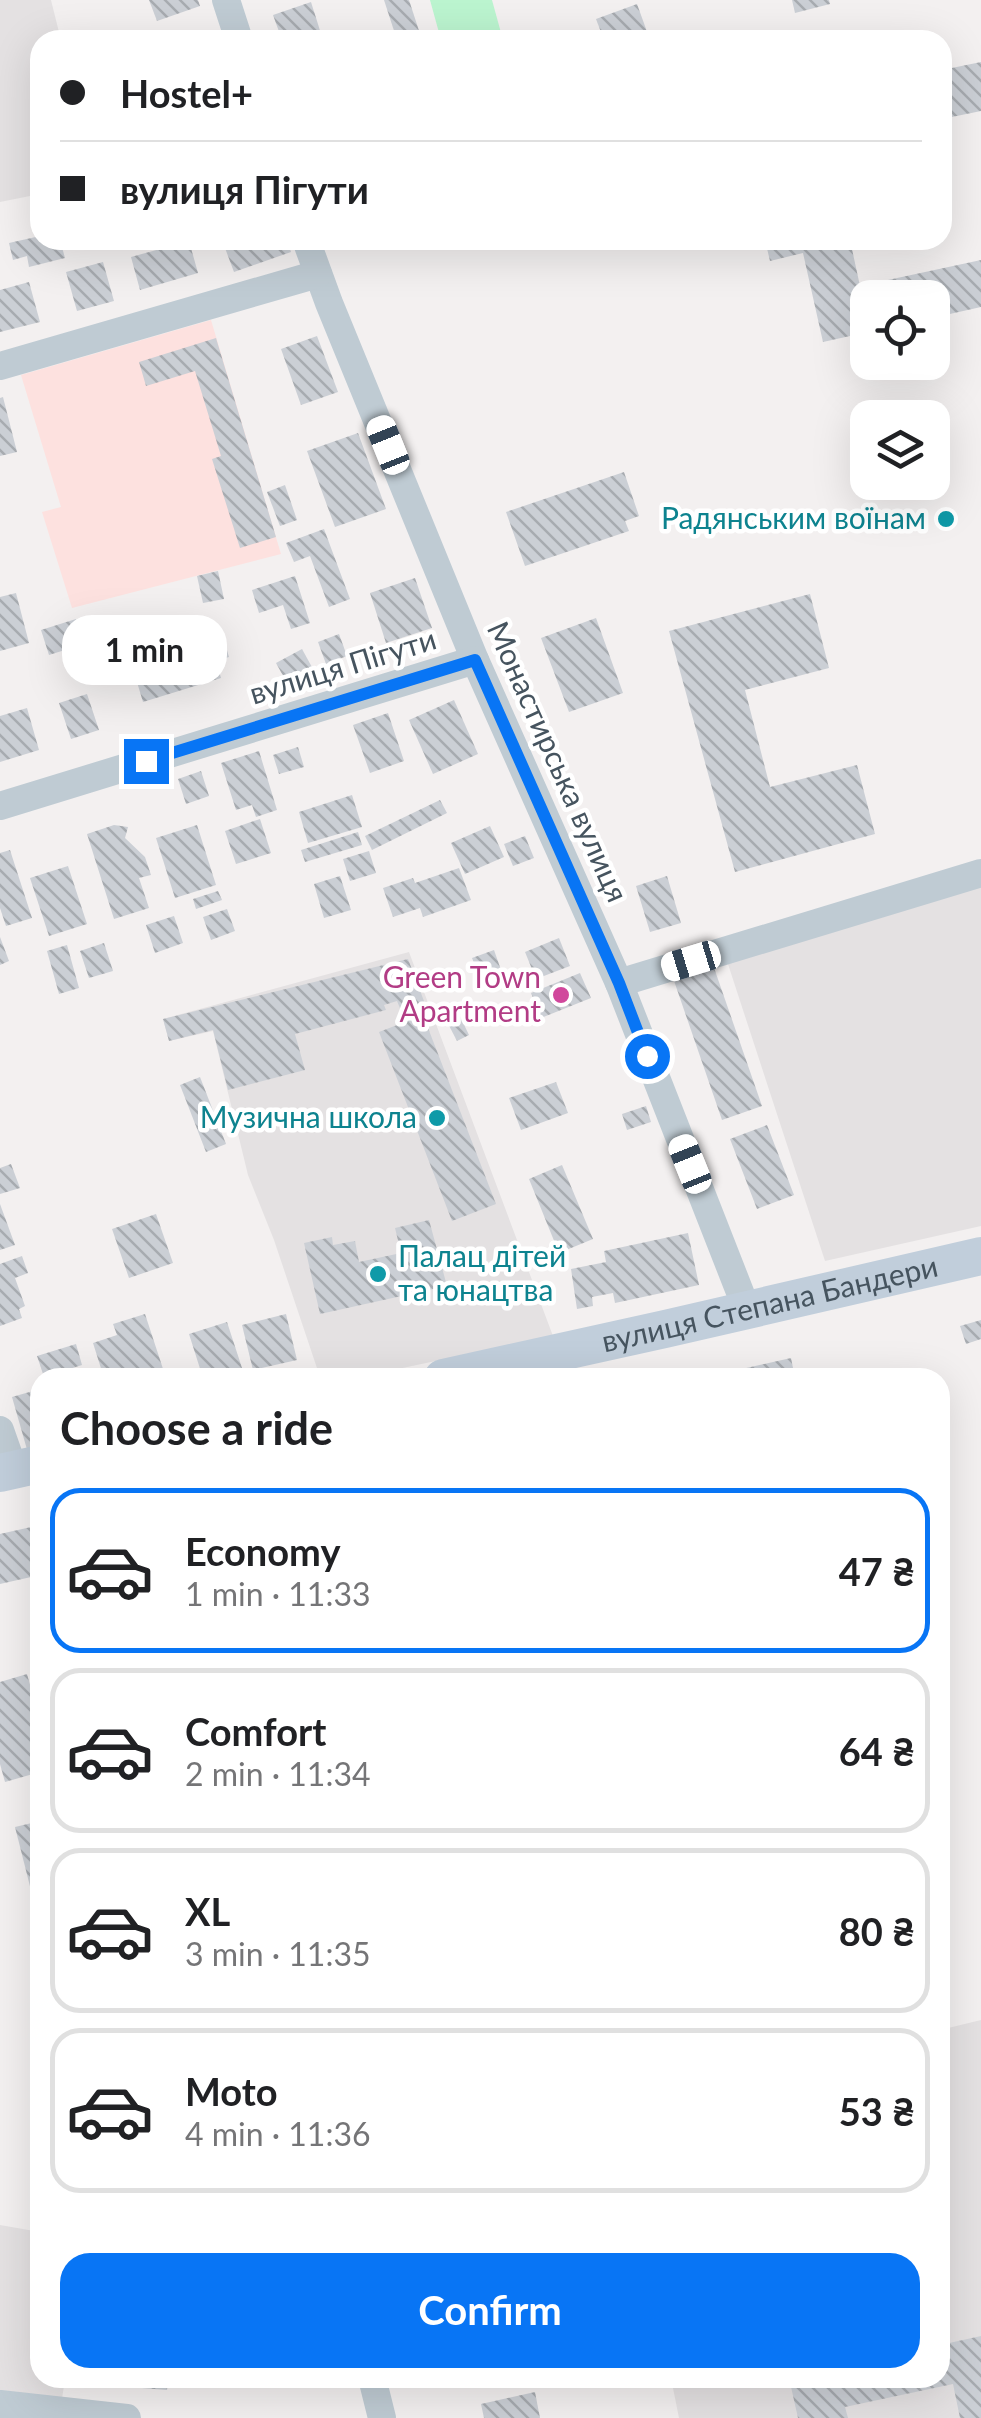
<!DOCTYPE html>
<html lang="en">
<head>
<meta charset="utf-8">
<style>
	body { margin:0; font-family:Lato,sans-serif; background:#f2f2f2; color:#202124; height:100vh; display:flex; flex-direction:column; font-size:38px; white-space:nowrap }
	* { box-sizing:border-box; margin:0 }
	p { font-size:32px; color:#757577 }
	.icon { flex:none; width:55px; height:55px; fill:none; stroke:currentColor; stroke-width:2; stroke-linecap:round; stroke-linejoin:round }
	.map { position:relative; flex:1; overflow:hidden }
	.sheet { position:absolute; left:30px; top:1368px; width:920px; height:1020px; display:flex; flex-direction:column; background:#fff; border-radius:30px; box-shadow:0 10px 40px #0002 }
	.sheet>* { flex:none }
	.banner { position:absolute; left:30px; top:30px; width:922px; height:220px; border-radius:30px; box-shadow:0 10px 40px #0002; display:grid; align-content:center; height:220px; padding:0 30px; background:#fff }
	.controls { position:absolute; left:850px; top:280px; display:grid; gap:20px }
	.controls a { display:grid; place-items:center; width:100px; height:100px; border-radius:20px; background:#fff; box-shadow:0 10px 40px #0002; font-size:50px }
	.end { position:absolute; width:45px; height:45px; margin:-22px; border:12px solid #0875f5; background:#fff; box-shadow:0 0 0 5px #fff }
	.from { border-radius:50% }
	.bubble { position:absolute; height:70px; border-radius:30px; background:#fff; box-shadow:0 10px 40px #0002; font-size:32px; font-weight:700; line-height:70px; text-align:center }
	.car { position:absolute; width:30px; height:60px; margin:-30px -15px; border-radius:12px; box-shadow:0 0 8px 2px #0007; background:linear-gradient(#fff 24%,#345 0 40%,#fff 0 76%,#345 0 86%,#fff 0) }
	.banner b { display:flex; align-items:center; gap:35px; height:95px; font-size:38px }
	.banner b+b { border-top:2px solid #e0e0e0 }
	.banner i { width:25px; height:25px; background:#202124 }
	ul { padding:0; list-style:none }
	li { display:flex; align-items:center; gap:30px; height:165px; margin:0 20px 15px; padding:0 10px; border:5px solid #e0e0e0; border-radius:30px }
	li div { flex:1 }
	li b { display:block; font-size:38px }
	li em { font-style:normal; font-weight:700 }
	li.active { border-color:#0875f5 }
	li>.icon { width:90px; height:90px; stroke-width:1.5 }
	h2 { padding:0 30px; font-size:45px; line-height:120px }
	.primary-button { display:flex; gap:20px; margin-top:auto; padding:20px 30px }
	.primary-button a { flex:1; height:115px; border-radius:30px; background:#0875f5; color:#fff; font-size:40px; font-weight:700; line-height:115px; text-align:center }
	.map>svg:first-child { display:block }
	.education { fill:#e4e1e2 }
	.medical { fill:#fde1df }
	.park { fill:#bbf4cf }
	.building { fill:url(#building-back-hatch) }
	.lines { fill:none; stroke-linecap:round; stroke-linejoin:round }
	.street { stroke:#bfcbd3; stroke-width:28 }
	.secondary { stroke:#c1cedb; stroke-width:38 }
	.route { stroke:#0875f5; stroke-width:12 }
	.culture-dot { fill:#0f9aa8; stroke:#fff; stroke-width:4 }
	.hotel-dot { fill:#d1479c; stroke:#fff; stroke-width:4 }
	.labels { text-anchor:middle; stroke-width:9; stroke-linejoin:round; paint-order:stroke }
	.culture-label { font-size:30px; fill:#0d838f; stroke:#fff; text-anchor:end }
	.street-label { font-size:30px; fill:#46545f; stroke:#fff }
	.hotel-label { font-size:30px; fill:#b23c85; stroke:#fff; text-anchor:end }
</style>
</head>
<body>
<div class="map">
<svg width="981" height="2418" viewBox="0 0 981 2418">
	<defs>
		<pattern id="building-back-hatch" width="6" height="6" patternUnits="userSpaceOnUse" patternTransform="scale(2.5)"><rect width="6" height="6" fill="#cbcfd5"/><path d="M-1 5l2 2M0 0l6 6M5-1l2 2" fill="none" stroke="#a7abb0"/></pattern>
	</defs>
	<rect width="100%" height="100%" fill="#f3f0f0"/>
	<g class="education">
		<polygon points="0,0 51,0 61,40 40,40 40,194 0,202"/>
		<polygon points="981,882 981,1226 825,1261 726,958"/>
		<polygon points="409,952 553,1336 360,1377 320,1377 274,1240 248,1175 213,1031 169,1041 163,1019"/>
		<polygon points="981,2020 981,2418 679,2418 671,2378 940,2378 940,2030"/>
		<polygon points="0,2225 40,2232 40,2378 65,2378 62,2399 0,2392"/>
	</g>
	<polygon class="medical" points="211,320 281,554 72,608 42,512 61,507 21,375"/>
	<polygon class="park" points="430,0 492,0 503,40 441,40"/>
	<g class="building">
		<polygon points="149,0 198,0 200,6 157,21"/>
		<polygon points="384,0 409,0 422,40 397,40"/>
		<polygon points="792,0 829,0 830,4 795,13"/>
		<polygon points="311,2 323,40 282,40 273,15"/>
		<polygon points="637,4 650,40 604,40 596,19"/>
		<polygon points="981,62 981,111 942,119 942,70"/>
		<polygon points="40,236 40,240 60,240 65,258 29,267 27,256 13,260 9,243"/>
		<polygon points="87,240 121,240 122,241 89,249"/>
		<polygon points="222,240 287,240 291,252 234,272"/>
		<polygon points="765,240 850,240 860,286 981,260 981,307 932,318 932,298 868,298 868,332 823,342 803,253 770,261"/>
		<polygon points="189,241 198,273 140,290 131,257"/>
		<polygon points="103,262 114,301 77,311 66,272"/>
		<polygon points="29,282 40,322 0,332 0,290"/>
		<polygon points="317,336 338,392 301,405 281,349"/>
		<polygon points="216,338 276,537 240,548 212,459 221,456 195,371 146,386 139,362"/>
		<polygon points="3,397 17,452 0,456 0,398"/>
		<polygon points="358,433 386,509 335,527 307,451"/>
		<polygon points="624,472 639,516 625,521 629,531 525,566 506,512"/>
		<polygon points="285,485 297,520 280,526 267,492"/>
		<polygon points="324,529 350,599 329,607 310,556 294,562 286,543"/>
		<polygon points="218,571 224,599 203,603 197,576"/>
		<polygon points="295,576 310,623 291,629 283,605 259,613 252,590"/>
		<polygon points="415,578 432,628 386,643 370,593"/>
		<polygon points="16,593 29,643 0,651 0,597"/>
		<polygon points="810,594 829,668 745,690 770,787 857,765 875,834 735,872 669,631"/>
		<polygon points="596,618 623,693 569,712 541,638"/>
		<polygon points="76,619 84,644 49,655 41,630"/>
		<polygon points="339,634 347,656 326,664 318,642"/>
		<polygon points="208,635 211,644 224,640 229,657 216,661 221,678 143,702 130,659"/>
		<polygon points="302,649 313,669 287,683 276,663"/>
		<polygon points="87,694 99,730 71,739 59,703"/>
		<polygon points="454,700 478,754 433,774 409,720"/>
		<polygon points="27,708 39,750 0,762 0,716"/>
		<polygon points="388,713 404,761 370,773 353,725"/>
		<polygon points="298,747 304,767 279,774 273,755"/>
		<polygon points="259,751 277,810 256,817 252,805 236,810 221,763"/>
		<polygon points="201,771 209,796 186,804 178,779"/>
		<polygon points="352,795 362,827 308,843 299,812"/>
		<polygon points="440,800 447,813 372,850 365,836"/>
		<polygon points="260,819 271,853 236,864 225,831"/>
		<polygon points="114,825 128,827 125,838 145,857 151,875 139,878 149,908 114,919 87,834"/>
		<polygon points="197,825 216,885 175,898 156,838"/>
		<polygon points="490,826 504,857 465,874 451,843"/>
		<polygon points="358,832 362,845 305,862 301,850"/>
		<polygon points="525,836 534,858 513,866 504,844"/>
		<polygon points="10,850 32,918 6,926 0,908 0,853"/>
		<polygon points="369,851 376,873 350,881 343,859"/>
		<polygon points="68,866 87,924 49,936 30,878"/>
		<polygon points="459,868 471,900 423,917 420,908 393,917 383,888 413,878 415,883"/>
		<polygon points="340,876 351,910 324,918 314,884"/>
		<polygon points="667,876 681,923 650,932 636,886"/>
		<polygon points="218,891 222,900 196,909 193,899"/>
		<polygon points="227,909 235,931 211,940 203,917"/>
		<polygon points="174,916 183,943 155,953 146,925"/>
		<polygon points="0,937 9,961 0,965"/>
		<polygon points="559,938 570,966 536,979 525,952"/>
		<polygon points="104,943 113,971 89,978 80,951"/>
		<polygon points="67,945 79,988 59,994 47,951"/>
		<polygon points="494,950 501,970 480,978 472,958"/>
		<polygon points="408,959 427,1009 404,1018 397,1001 384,1005 386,1010 295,1034 305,1070 228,1090 213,1030 169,1041 163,1019"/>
		<polygon points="712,962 762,1106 722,1120 672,975"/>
		<polygon points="580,973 591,998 541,1018 531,993"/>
		<polygon points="456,1008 469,1035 457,1041 443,1014"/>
		<polygon points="423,1015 496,1204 452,1221 379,1032"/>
		<polygon points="200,1077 226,1144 206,1152 180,1085"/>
		<polygon points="556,1082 568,1113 521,1130 509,1098"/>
		<polygon points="646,1106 651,1122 627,1130 622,1114"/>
		<polygon points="767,1125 794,1195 757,1209 730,1139"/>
		<polygon points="11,1164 20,1188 0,1194 0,1168"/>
		<polygon points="562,1165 593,1239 559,1253 529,1179"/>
		<polygon points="0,1204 15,1245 0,1250"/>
		<polygon points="156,1214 173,1263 129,1278 112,1229"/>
		<polygon points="429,1220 447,1286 320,1314 304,1243 332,1237 333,1245 355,1241 359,1262 401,1253 395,1228"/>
		<polygon points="688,1233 699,1285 615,1303 613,1293 592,1297 593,1306 577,1309 571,1269 606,1262 604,1251"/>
		<polygon points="22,1256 28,1273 15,1278 25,1306 19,1309 22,1318 0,1326 0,1264"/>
		<polygon points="145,1314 166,1378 104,1378 93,1343 117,1335 113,1324"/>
		<polygon points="286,1314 297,1360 253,1370 242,1325"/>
		<polygon points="981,1320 981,1339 966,1344 960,1326"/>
		<polygon points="227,1322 242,1368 235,1370 238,1378 203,1378 189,1334"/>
		<polygon points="76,1344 82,1365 44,1377 37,1356"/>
		<polygon points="791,1358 795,1378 711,1378 711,1376"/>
		<polygon points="40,1389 40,1450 28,1453 12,1397"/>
		<polygon points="40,1525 40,1575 0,1584 0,1534"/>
		<polygon points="27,1674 40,1720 40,1772 5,1782 0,1764 0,1682"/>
		<polygon points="40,1821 40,1922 39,1922 15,1827"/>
		<polygon points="981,2336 981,2418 960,2418 953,2384 845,2407 848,2418 798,2418 789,2378 940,2378 940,2345"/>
		<polygon points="143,2378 187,2378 187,2383 168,2381 167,2390 142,2388"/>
		<polygon points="535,2392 540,2418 484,2418 481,2404"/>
	</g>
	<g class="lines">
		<g class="street">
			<polyline points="226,0 239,40"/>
			<polyline points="306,240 329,303 475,660 619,983 747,1310"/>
			<polyline points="0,366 318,274"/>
			<polyline points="0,806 475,660"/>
			<polyline points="619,983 981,873"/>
			<polyline points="0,1430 14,1470"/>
			<polyline points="372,2378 382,2418"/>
			<polyline points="0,2404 127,2418"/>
		</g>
		<g class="secondary">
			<path id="s1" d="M443,1378L665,1329L981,1256"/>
			<polyline points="0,1473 40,1464"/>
		</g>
	</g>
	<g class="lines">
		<polyline class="route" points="146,761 475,660 619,983 647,1056"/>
	</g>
	<g class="culture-dot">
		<circle cx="946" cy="519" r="10"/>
		<circle cx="437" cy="1118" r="10"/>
		<circle cx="378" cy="1274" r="10"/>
	</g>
	<circle class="hotel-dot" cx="561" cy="995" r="10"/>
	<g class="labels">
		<g class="culture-label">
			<text x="926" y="529">Радянським воїнам</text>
			<text x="417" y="1128">Музична школа</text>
			<text x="398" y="1267" text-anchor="start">Палац дітей<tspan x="398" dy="34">та юнацтва</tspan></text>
		</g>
		<g class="street-label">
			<text transform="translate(343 667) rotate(-17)" y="10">вулиця Пігути</text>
			<text transform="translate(557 762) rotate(66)" y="10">Монастирська вулиця</text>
			<text dy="10" stroke="none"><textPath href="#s1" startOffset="335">вулиця Степана Бандери</textPath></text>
		</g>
		<g class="hotel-label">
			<text x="541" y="988">Green Town<tspan x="541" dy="34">Apartment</tspan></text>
		</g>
	</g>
</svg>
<div class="controls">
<a><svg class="icon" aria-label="locate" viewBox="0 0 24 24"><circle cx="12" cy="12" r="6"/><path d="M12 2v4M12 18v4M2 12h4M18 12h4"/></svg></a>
<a><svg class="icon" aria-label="layers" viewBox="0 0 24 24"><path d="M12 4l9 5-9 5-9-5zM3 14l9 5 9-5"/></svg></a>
</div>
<i class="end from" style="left:647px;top:1056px"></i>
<i class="end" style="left:146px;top:761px"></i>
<div class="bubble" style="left:62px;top:615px;width:165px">1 min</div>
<i class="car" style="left:388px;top:445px;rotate:338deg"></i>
<i class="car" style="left:691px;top:961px;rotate:253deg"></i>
<i class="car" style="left:690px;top:1164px;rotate:338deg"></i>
<div class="banner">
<b><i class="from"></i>Hostel+</b>
<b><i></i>вулиця Пігути</b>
</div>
<section class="sheet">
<h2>Choose a ride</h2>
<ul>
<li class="active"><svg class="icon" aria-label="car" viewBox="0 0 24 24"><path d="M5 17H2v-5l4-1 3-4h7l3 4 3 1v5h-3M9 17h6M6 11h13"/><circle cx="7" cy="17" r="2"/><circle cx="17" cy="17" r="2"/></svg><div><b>Economy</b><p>1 min · 11:33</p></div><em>47 ₴</em></li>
<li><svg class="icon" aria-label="car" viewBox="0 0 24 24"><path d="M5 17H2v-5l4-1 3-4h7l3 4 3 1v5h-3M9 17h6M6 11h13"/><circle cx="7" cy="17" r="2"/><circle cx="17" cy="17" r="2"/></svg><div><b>Comfort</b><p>2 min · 11:34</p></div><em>64 ₴</em></li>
<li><svg class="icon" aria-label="car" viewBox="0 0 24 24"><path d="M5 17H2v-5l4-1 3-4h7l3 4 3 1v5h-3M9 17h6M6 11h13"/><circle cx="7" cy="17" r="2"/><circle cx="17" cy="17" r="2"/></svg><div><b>XL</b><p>3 min · 11:35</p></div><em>80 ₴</em></li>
<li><svg class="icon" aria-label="car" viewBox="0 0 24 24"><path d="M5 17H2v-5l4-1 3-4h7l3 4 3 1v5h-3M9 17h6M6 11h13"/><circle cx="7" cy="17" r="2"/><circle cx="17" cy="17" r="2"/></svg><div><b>Moto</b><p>4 min · 11:36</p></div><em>53 ₴</em></li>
</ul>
<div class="primary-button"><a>Confirm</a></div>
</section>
</div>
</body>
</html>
